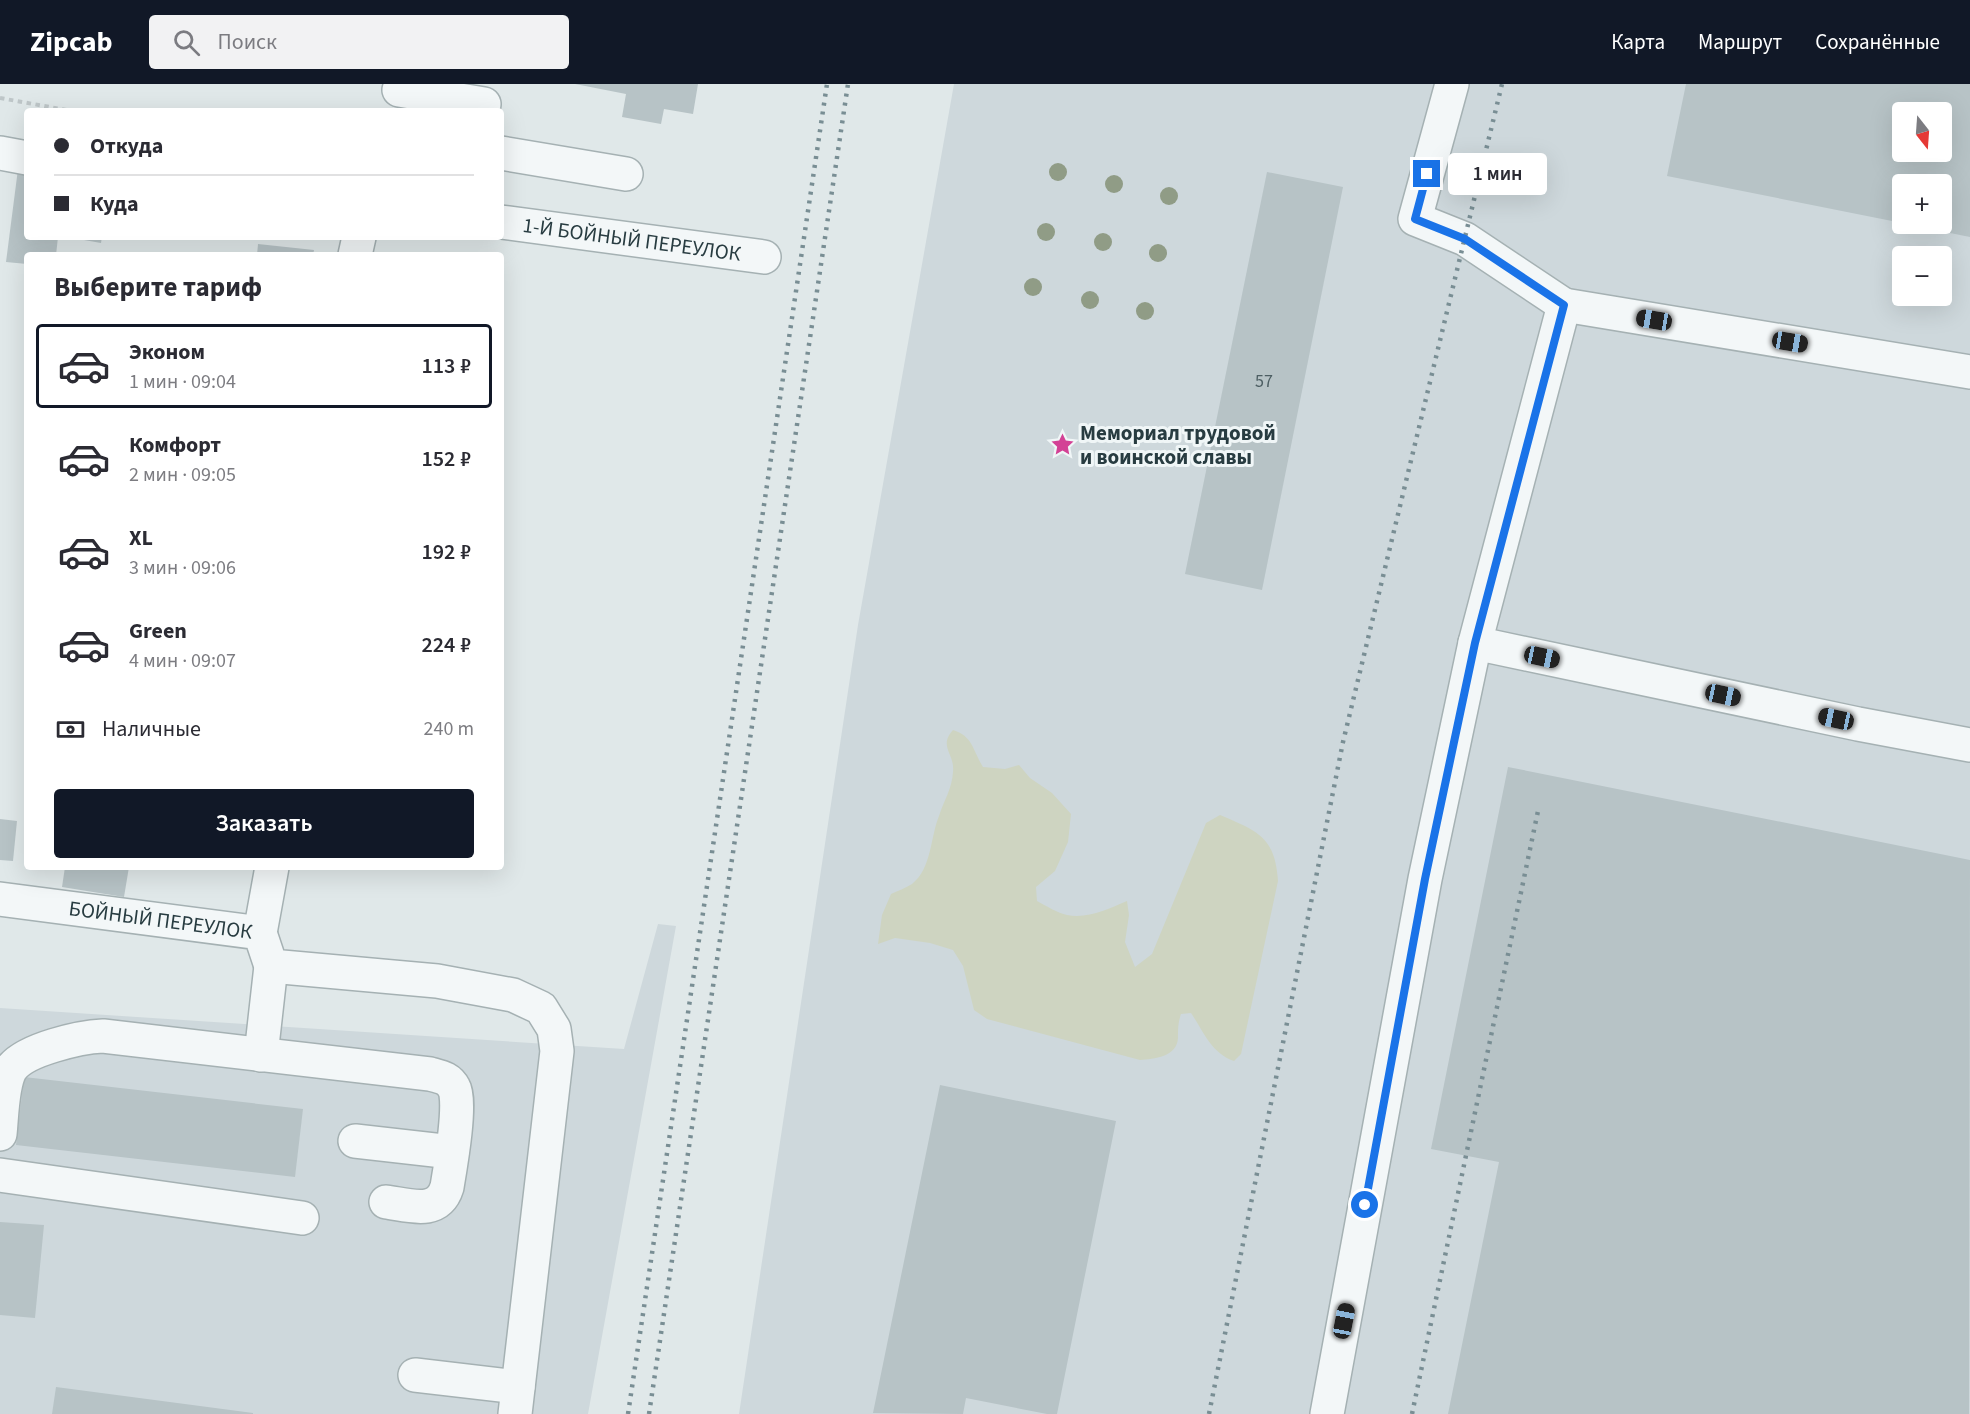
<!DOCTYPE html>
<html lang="ru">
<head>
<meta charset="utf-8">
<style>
	body { margin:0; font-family:"Source Sans 3",sans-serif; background:#f2f2f3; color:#2b2b33; height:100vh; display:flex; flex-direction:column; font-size:22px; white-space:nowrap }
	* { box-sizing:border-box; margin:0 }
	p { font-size:20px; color:#7c7c81 }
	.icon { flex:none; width:33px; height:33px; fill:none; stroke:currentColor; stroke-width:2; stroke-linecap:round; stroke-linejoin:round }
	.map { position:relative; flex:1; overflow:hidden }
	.side { position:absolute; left:24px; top:168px; width:480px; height:618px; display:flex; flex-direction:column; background:#fff; border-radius:6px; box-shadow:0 6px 24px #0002 }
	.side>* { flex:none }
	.guide { position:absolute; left:24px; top:24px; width:480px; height:132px; border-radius:6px; box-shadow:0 6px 24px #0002; display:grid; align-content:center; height:132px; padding:0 30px; background:#fff }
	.needle { width:39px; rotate:163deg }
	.controls { position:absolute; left:1892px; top:18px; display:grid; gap:12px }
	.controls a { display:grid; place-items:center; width:60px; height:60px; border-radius:6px; background:#fff; box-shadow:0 6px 24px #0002; font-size:30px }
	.end { position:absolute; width:27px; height:27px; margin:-14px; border:8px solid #1a73e8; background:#fff; box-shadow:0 0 0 3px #fff }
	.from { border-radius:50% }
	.bubble { position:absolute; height:42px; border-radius:6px; background:#fff; box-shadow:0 6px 24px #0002; font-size:20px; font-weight:600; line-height:42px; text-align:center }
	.car { position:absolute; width:18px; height:36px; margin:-18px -9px; border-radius:8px; box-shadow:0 0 4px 2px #0007; background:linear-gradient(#222 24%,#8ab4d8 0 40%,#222 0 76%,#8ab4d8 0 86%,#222 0) }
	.guide b { display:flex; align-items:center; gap:21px; height:57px; font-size:22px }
	.guide b+b { border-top:2px solid #e1e1e2 }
	.guide i { width:15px; height:15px; background:#2b2b33 }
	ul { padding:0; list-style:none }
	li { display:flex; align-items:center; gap:18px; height:84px; margin:0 12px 9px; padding:0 18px; border:3px solid transparent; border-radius:6px }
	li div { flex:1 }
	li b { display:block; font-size:22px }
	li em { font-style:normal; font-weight:600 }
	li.selected { border-color:#111827 }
	li>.icon { width:54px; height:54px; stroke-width:1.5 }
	h2 { padding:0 30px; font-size:27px; line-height:72px }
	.pay { display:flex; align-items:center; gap:15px; height:66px; padding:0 30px; font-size:22px }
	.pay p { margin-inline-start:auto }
	.action { display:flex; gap:12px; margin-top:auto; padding:12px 30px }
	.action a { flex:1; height:69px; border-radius:6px; background:#111827; color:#fff; font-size:24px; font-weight:600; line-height:69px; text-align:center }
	header { display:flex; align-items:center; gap:36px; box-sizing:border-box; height:84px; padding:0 30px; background:#111827; color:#fff }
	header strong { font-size:28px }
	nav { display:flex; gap:33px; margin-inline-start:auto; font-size:21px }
	.search { width:420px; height:54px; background:#f2f2f3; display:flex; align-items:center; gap:15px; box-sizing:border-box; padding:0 21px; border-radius:6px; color:#7c7c81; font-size:22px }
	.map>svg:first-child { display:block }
	.built { fill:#ced8dc; fill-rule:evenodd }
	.green { fill:#ced4c1 }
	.building { fill:#b7c3c6; fill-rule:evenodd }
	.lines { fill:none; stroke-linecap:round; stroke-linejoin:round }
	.minor-casing { stroke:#a5b1b3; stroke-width:36 }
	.path { stroke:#bec6c8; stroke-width:4; stroke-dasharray:4.5 4.5; stroke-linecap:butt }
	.minor { stroke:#f3f7f8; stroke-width:33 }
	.rail { stroke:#798e94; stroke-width:4.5; stroke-dasharray:3 6; stroke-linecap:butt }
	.tree { fill:#909c86 }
	.route { stroke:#1a73e8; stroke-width:8 }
	.labels { text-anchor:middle; stroke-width:6; stroke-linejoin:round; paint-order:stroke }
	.number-label { font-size:18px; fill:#4c5e62 }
	.street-label { font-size:21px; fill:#283c41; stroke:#f0f6f7 }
	.poi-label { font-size:21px; font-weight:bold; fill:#283c41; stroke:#f0f6f7; text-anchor:start }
</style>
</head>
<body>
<header>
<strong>Zipcab</strong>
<div class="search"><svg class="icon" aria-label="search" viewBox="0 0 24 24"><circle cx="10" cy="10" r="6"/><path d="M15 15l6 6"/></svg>Поиск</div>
<nav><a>Карта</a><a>Маршрут</a><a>Сохранённые</a></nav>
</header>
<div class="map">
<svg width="1970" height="1330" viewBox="0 0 1970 1330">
	<rect width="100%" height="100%" fill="#e0e8e9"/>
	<g class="built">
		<path d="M954,0H1970V1330H739L858,541ZM1902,28H1941V68H1902ZM1902,100H1941V140H1902ZM1902,172H1941V212H1902Z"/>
		<polygon points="658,840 676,842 588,1330 0,1330 0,924 624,965"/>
	</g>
	<path class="green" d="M953,646C973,652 973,667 983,683L1005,685L1019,681L1030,694L1052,709L1071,730L1068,758L1055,787L1036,803L1037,817C1046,822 1058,829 1067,831C1088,835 1108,825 1127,817L1129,831L1125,858L1135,883L1152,870L1206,739L1220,731C1257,747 1275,752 1278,797L1241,970L1234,977C1211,969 1204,948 1191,929L1181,930C1178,939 1178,945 1178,954C1177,973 1154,975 1140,976L987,935L974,926L963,882L953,866L930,859L895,854L878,860L882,831L891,810C897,807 906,804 912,800C932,784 930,754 939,732C944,716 952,705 953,688C955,669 938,663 953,646Z"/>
	<g class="building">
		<polygon points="575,0 698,0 693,30 664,25 661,40 622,33 626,10"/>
		<path d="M1686,0H1970V153L1910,141L1941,140V100H1902V139L1667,92ZM1902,28H1941V68H1902Z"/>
		<polygon points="18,85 27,86 27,153 58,153 56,171 27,171 27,180 6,178"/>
		<polygon points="1267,88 1343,103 1262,506 1185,490"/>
		<polygon points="67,153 102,153 101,159"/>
		<polygon points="258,160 314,166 313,171 257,171"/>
		<polygon points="1508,683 1970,776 1969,1330 1448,1330 1499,1078 1431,1065"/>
		<polygon points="0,735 17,737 13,777 0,776"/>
		<polygon points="65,783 129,783 124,813 62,803"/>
		<polygon points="24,993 303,1025 295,1093 16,1061"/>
		<polygon points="940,1001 1116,1037 1057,1330 1047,1330 966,1314 963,1330 873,1329"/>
		<polygon points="0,1138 44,1141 35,1234 0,1231"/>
		<polygon points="56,1303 253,1329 253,1330 52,1330"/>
	</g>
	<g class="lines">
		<defs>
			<g id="minor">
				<polyline points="399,6 484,20 482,27"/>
				<polyline points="0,69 27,74"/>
				<polyline points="501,69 626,90"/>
				<path id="s1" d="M501,138L764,173"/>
				<polyline points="355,171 359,153"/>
				<polyline points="1564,221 1970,288"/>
				<polyline points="1475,559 1858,640 1970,661"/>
				<path id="s2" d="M0,815L260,849L271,882L437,897L513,911L541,924L554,945L557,967L515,1330"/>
				<polyline points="260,849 272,783"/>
				<polyline points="261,971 271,882"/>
				<path d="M0,1050C2,1032 2,1000 11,985C25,965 81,953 103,952L430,990C441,993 449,994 454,1004C462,1017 450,1085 447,1103C438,1132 409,1121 386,1118"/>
				<polyline points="355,1057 452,1068"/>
				<polyline points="0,1091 302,1134"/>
				<polyline points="415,1291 518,1303"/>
				<polyline points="1327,1330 1425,795 1475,559 1564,221 1465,155 1415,135 1452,0"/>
			</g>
		</defs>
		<use href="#minor" class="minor-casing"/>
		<polyline class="path" points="0,14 72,27"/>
		<use href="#minor" class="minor"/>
		<g class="rail">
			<polyline points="628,1330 827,0"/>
			<polyline points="649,1330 848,0"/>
			<polyline points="1209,1330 1343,658 1502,0"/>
			<polyline points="1412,1330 1538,727"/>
		</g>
	</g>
	<g class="tree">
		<circle cx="1058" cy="88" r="9"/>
		<circle cx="1114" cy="100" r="9"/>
		<circle cx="1169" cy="112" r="9"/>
		<circle cx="1046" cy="148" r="9"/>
		<circle cx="1103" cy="158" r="9"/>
		<circle cx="1158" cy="169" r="9"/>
		<circle cx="1033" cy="203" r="9"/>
		<circle cx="1090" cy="216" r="9"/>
		<circle cx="1145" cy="227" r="9"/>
	</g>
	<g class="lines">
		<polyline class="route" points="1365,1121 1425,795 1475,559 1564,221 1465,155 1415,135 1427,90"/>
	</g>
	<defs>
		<symbol id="sight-bare" viewBox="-9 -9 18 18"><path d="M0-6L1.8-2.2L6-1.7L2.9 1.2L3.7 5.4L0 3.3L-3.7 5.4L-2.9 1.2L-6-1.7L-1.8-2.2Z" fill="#d34195" stroke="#f0f6f7" stroke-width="2.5" paint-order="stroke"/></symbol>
	</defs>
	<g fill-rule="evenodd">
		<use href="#sight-bare" x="1046" y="344" width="33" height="33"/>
	</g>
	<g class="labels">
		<g class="number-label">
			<text x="1264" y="303">57</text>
		</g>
		<g class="street-label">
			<text dy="7" stroke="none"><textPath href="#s1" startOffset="132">1-Й БОЙНЫЙ ПЕРЕУЛОК</textPath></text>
			<text dy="7" stroke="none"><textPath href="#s2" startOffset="162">БОЙНЫЙ ПЕРЕУЛОК</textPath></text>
		</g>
		<g class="poi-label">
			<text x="1080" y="356">Мемориал трудовой<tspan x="1080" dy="24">и воинской славы</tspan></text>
		</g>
	</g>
</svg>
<div class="controls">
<a><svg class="needle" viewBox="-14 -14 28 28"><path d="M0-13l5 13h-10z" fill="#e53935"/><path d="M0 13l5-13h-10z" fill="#7c7c81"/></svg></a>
<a>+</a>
<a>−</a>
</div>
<i class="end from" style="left:1365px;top:1121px"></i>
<i class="end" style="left:1427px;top:90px"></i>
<div class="bubble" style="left:1448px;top:69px;width:99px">1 мин</div>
<i class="car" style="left:1654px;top:236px;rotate:279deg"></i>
<i class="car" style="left:1790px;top:258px;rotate:99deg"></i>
<i class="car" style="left:1542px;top:573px;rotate:102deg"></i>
<i class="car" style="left:1723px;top:611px;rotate:102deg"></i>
<i class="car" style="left:1836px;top:635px;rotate:282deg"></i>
<i class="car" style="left:1344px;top:1237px;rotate:11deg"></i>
<div class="guide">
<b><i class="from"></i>Откуда</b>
<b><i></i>Куда</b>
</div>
<section class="side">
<h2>Выберите тариф</h2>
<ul>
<li class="selected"><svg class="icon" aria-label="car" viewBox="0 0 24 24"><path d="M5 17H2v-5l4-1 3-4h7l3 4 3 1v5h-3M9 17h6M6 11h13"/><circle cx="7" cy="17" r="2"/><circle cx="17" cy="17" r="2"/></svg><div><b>Эконом</b><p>1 мин · 09:04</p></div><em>113 ₽</em></li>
<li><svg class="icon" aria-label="car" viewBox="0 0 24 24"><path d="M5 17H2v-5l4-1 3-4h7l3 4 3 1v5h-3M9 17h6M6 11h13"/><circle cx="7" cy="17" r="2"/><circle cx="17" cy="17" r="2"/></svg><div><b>Комфорт</b><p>2 мин · 09:05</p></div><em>152 ₽</em></li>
<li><svg class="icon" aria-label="car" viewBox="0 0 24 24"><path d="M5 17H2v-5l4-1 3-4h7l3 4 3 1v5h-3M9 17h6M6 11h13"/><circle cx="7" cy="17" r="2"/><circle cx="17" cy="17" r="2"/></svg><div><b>XL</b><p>3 мин · 09:06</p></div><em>192 ₽</em></li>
<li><svg class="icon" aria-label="car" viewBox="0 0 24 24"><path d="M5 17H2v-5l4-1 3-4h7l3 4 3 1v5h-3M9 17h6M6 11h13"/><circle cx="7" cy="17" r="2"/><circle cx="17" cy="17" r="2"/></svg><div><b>Green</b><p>4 мин · 09:07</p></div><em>224 ₽</em></li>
</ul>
<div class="pay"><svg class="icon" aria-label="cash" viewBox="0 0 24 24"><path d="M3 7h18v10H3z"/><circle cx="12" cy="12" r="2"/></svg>Наличные<p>240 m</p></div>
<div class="action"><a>Заказать</a></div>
</section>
</div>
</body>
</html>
